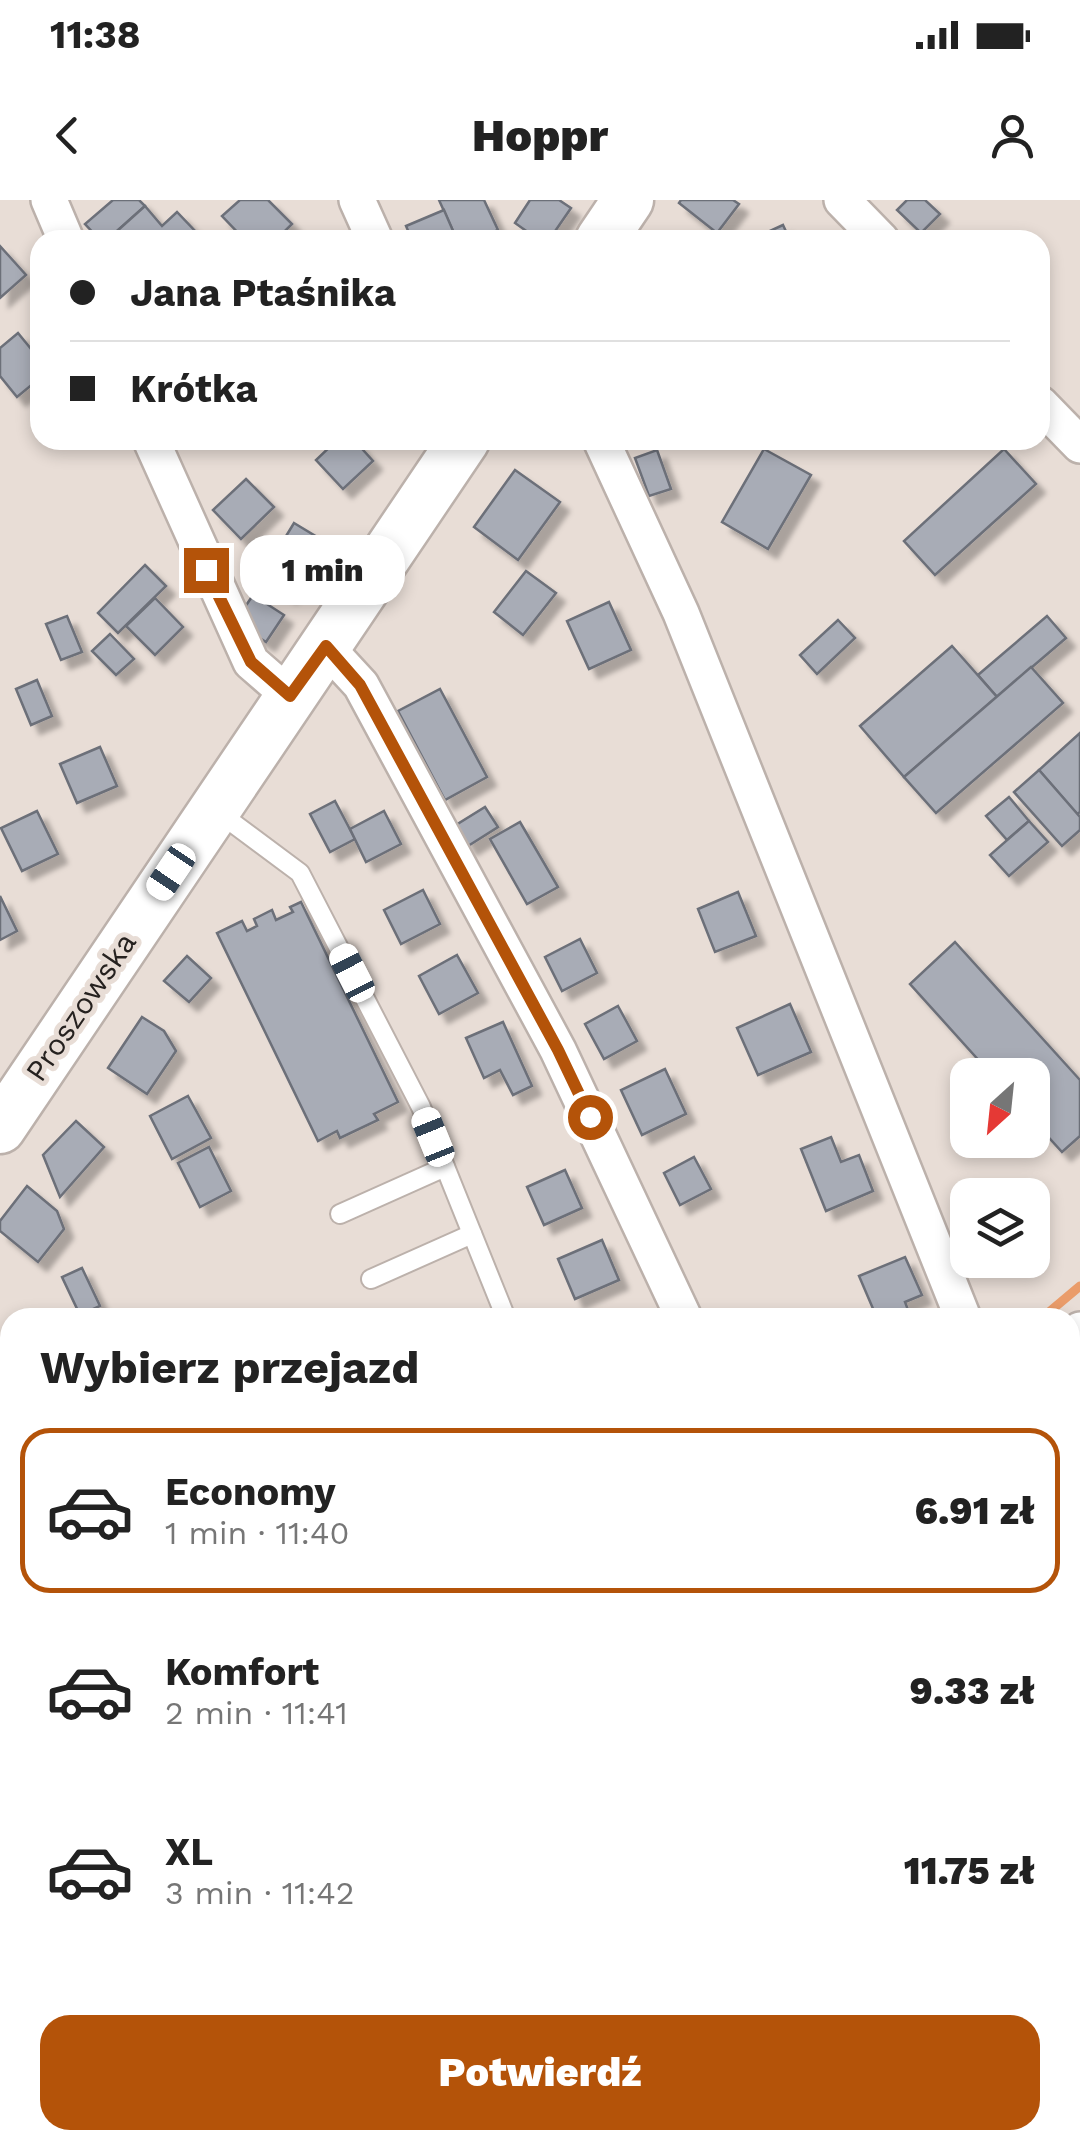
<!DOCTYPE html>
<html lang="pl">
<head>
<meta charset="utf-8">
<style>
	body { margin:0; font-family:"Work Sans",sans-serif; background:#f2f2f2; color:#222; height:100vh; display:flex; flex-direction:column; font-size:38px; white-space:nowrap }
	* { box-sizing:border-box; margin:0 }
	p { font-size:32px; color:#767676 }
	.icon { flex:none; width:55px; height:55px; fill:none; stroke:currentColor; stroke-width:2; stroke-linecap:round; stroke-linejoin:round }
	.map { position:relative; flex:1; overflow:hidden }
	.details { position:absolute; left:0px; top:1108px; width:1080px; height:842px; display:flex; flex-direction:column; background:#fff; border-radius:30px 30px 0 0; box-shadow:0 5px 15px #0003 }
	.details>* { flex:none }
	.guide { position:absolute; left:30px; top:30px; width:1020px; height:220px; border-radius:30px; box-shadow:0 5px 15px #0003; display:grid; align-content:center; height:220px; padding:0 40px; background:#fff }
	.needle { width:65px; rotate:207deg }
	.buttons { position:absolute; left:950px; top:858px; display:grid; gap:20px }
	.buttons a { display:grid; place-items:center; width:100px; height:100px; border-radius:20px; background:#fff; box-shadow:0 5px 15px #0003; font-size:50px }
	.end { position:absolute; width:45px; height:45px; margin:-22px; border:12px solid #b45309; background:#fff; box-shadow:0 0 0 5px #fff }
	.from { border-radius:50% }
	.bubble { position:absolute; height:70px; border-radius:30px; background:#fff; box-shadow:0 5px 15px #0003; font-size:32px; font-weight:800; line-height:70px; text-align:center }
	.car { position:absolute; width:30px; height:60px; margin:-30px -15px; border-radius:12px; box-shadow:0 0 8px 2px #0007; background:linear-gradient(#fff 24%,#345 0 40%,#fff 0 76%,#345 0 86%,#fff 0) }
	.guide b { display:flex; align-items:center; gap:35px; height:95px; font-size:38px }
	.guide b+b { border-top:2px solid #e0e0e0 }
	.guide i { width:25px; height:25px; background:#222 }
	ul { padding:0; list-style:none }
	li { display:flex; align-items:center; gap:30px; height:165px; margin:0 20px 15px; padding:0 20px; border:5px solid transparent; border-radius:30px }
	li div { flex:1 }
	li b { display:block; font-size:38px }
	li em { font-style:normal; font-weight:800 }
	li.selected { border-color:#b45309 }
	li>.icon { width:90px; height:90px; stroke-width:1.5 }
	h2 { padding:0 40px; font-size:45px; line-height:120px }
	.action { display:flex; gap:20px; margin-top:auto; padding:20px 40px }
	.action a { flex:1; height:115px; border-radius:30px; background:#b45309; color:#fff; font-size:40px; font-weight:800; line-height:115px; text-align:center }
	.status { display:flex; justify-content:space-between; align-items:center; height:70px; padding:0 50px; background:#fff; direction:ltr }
	.status svg { height:28px; fill:currentColor }
	header { display:flex; justify-content:space-between; align-items:center; height:130px; padding:0 40px; background:#fff; font-size:45px; font-weight:800 }
	.map>svg:first-child { display:block }
	.lines { fill:none; stroke-linecap:round; stroke-linejoin:round }
	.stream { stroke:#ea9c6a; stroke-width:9 }
	.building { fill:#a8acb6; stroke:#6c6f79; stroke-width:2.5; filter:url(#shadow) }
	.service-casing { stroke:#bcb1ab; stroke-width:22 }
	.minor-casing { stroke:#bcb1ab; stroke-width:40 }
	.secondary-casing { stroke:#bcb1ab; stroke-width:55 }
	.service { stroke:#fff; stroke-width:18 }
	.minor { stroke:#fff; stroke-width:35 }
	.secondary { stroke:#fff; stroke-width:50 }
	.route { stroke:#b45309; stroke-width:12 }
	.labels { text-anchor:middle; stroke-width:10; stroke-linejoin:round; paint-order:stroke }
	.street-label { font-size:30px; fill:#25211f; stroke:#e8ddd6 }
</style>
</head>
<body>
<div class="status"><b>11:38</b><svg viewBox="0 0 49 12"><path d="M0 12V9h3v3zM5 12V6h3v6zM10 12V3h3v9zM15 12V0h3v12zM26 1h20v11H26zM47 4h2v5h-2z"/></svg></div>
<header><svg class="icon" aria-label="back" viewBox="0 0 24 24"><path d="M15 5l-7 7 7 7"/></svg>Hoppr<svg class="icon" aria-label="person" viewBox="0 0 24 24"><circle cx="12" cy="8" r="4"/><path d="M4 21q1-7 8-7t8 7"/></svg></header>
<div class="map">
<svg width="1080" height="1949" viewBox="0 0 1080 1949">
	<defs>
		<filter id="shadow"><feDropShadow dx="9" dy="9" stdDeviation="2.5" flood-color="#0004"/></filter>
	</defs>
	<rect width="100%" height="100%" fill="#e8ddd6"/>
	<g class="lines">
		<g class="stream">
			<polyline points="1042,1118 1080,1086"/>
			<polyline points="0,1639 10,1637"/>
		</g>
	</g>
	<g class="building">
		<polygon points="113,0 139,0 145,6 107,40 100,40 85,24"/>
		<polygon points="240,0 268,0 292,24 276,40 245,40 222,16"/>
		<polygon points="439,0 484,0 498,30 476,40 457,40"/>
		<polygon points="530,0 559,0 571,8 549,40 539,40 515,23"/>
		<polygon points="681,0 733,0 739,4 717,33 679,3"/>
		<polygon points="907,0 925,0 940,14 921,33 897,10"/>
		<polygon points="145,6 162,26 177,12 196,32 187,40 107,40"/>
		<polygon points="444,10 457,40 412,40 406,26"/>
		<polygon points="783,25 790,40 766,40 763,34"/>
		<polygon points="0,46 26,75 0,98"/>
		<polygon points="18,133 40,160 40,178 17,197 0,176 0,148"/>
		<polygon points="337,240 354,240 373,261 343,289 316,260"/>
		<polygon points="764,249 811,275 768,349 722,322"/>
		<polygon points="1004,249 1036,284 935,375 904,341"/>
		<polygon points="657,250 671,289 649,296 635,258"/>
		<polygon points="515,270 560,302 518,360 474,327"/>
		<polygon points="246,279 274,307 241,339 213,310"/>
		<polygon points="294,323 322,340 288,394 261,377"/>
		<polygon points="145,365 166,386 118,433 98,413"/>
		<polygon points="526,371 556,393 523,435 494,412"/>
		<polygon points="253,395 284,415 266,442 235,422"/>
		<polygon points="155,398 183,427 155,455 126,426"/>
		<polygon points="609,402 631,450 589,469 567,421"/>
		<polygon points="67,416 82,452 61,460 46,424"/>
		<polygon points="1047,416 1066,438 997,497 978,475"/>
		<polygon points="838,420 855,438 817,474 800,455"/>
		<polygon points="110,434 134,459 116,475 92,451"/>
		<polygon points="952,446 997,497 904,577 860,526"/>
		<polygon points="1031,467 1063,503 936,613 904,577"/>
		<polygon points="37,480 52,516 31,525 16,489"/>
		<polygon points="440,489 487,577 445,600 398,511"/>
		<polygon points="1080,533 1080,612 1077,614 1039,570"/>
		<polygon points="100,547 117,586 77,603 60,564"/>
		<polygon points="1039,570 1080,617 1080,630 1062,646 1014,592"/>
		<polygon points="1009,597 1029,621 1007,640 986,616"/>
		<polygon points="335,601 355,639 330,652 310,614"/>
		<polygon points="485,607 498,627 468,646 456,625"/>
		<polygon points="37,611 58,654 22,671 1,628"/>
		<polygon points="384,611 401,644 366,662 350,629"/>
		<polygon points="1029,621 1048,642 1009,676 990,655"/>
		<polygon points="520,622 558,687 527,704 490,639"/>
		<polygon points="423,690 440,724 401,744 384,710"/>
		<polygon points="738,692 756,736 715,752 698,709"/>
		<polygon points="0,696 17,731 0,740"/>
		<polygon points="301,702 398,902 374,914 378,920 340,938 337,931 318,941 217,733 242,721 247,731 257,726 254,719 272,710 276,720 293,712 290,707"/>
		<polygon points="580,739 597,773 562,791 545,757"/>
		<polygon points="955,742 1080,880 1080,936 1062,952 1032,919 1032,875 992,875 910,784"/>
		<polygon points="457,755 478,793 439,814 419,776"/>
		<polygon points="187,756 211,778 189,802 164,781"/>
		<polygon points="790,804 811,852 758,875 737,828"/>
		<polygon points="618,806 637,841 604,859 585,824"/>
		<polygon points="142,817 164,831 176,851 147,894 108,868"/>
		<polygon points="503,822 532,886 513,895 500,870 484,878 466,838"/>
		<polygon points="665,869 686,914 642,935 621,890"/>
		<polygon points="188,896 211,938 172,959 150,916"/>
		<polygon points="76,921 104,947 60,997 43,955"/>
		<polygon points="831,937 841,962 859,955 873,991 826,1011 801,949"/>
		<polygon points="209,947 231,991 200,1007 178,963"/>
		<polygon points="694,957 711,989 680,1005 664,973"/>
		<polygon points="565,970 582,1008 544,1025 527,987"/>
		<polygon points="27,986 57,1011 64,1029 38,1062 0,1031 0,1021"/>
		<polygon points="602,1040 619,1080 575,1099 558,1059"/>
		<polygon points="905,1057 922,1095 905,1102 911,1118 877,1118 859,1076"/>
		<polygon points="82,1068 100,1106 80,1115 62,1077"/>
		<polygon points="10,1270 10,1320 0,1297 0,1275"/>
	</g>
	<g class="lines">
		<defs>
			<g id="service">
				<polyline points="218,612 300,673 421,907 506,1118"/>
				<polyline points="340,1014 445,967"/>
				<polyline points="371,1079 472,1034"/>
				<polyline points="0,1369 10,1394"/>
			</g>
			<g id="minor">
				<polyline points="49,0 66,40"/>
				<polyline points="357,0 375,40"/>
				<polyline points="842,0 881,40"/>
				<polyline points="1040,204 1080,245"/>
				<polyline points="151,240 251,462 290,496"/>
				<polyline points="601,240 681,413 963,1118"/>
				<polyline points="325,446 361,485 558,850 684,1118"/>
				<polyline points="1070,1138 1080,1130"/>
				<polyline points="0,1670 10,1668"/>
			</g>
			<g id="secondary">
				<polyline points="601,40 628,0"/>
				<polyline points="0,928 464,240"/>
			</g>
		</defs>
		<use href="#service" class="service-casing"/>
		<use href="#minor" class="minor-casing"/>
		<use href="#secondary" class="secondary-casing"/>
		<use href="#service" class="service"/>
		<use href="#minor" class="minor"/>
		<use href="#secondary" class="secondary"/>
	</g>
	<g class="lines">
		<polyline class="route" points="206,370 251,462 290,496 326,446 360,485 558,850 590,917"/>
	</g>
	<g class="labels">
		<g class="street-label">
			<text transform="translate(81 807) rotate(-56)" y="10">Proszowska</text>
		</g>
	</g>
</svg>
<div class="buttons">
<a><svg class="needle" viewBox="-14 -14 28 28"><path d="M0-13l5 13h-10z" fill="#e53935"/><path d="M0 13l5-13h-10z" fill="#767676"/></svg></a>
<a><svg class="icon" aria-label="layers" viewBox="0 0 24 24"><path d="M12 4l9 5-9 5-9-5zM3 14l9 5 9-5"/></svg></a>
</div>
<i class="end from" style="left:590px;top:917px"></i>
<i class="end" style="left:206px;top:370px"></i>
<div class="bubble" style="left:240px;top:335px;width:165px">1 min</div>
<i class="car" style="left:171px;top:672px;rotate:214deg"></i>
<i class="car" style="left:352px;top:773px;rotate:333deg"></i>
<i class="car" style="left:433px;top:937px;rotate:338deg"></i>
<div class="guide">
<b><i class="from"></i>Jana Ptaśnika</b>
<b><i></i>Krótka</b>
</div>
<section class="details">
<h2>Wybierz przejazd</h2>
<ul>
<li class="selected"><svg class="icon" aria-label="car" viewBox="0 0 24 24"><path d="M5 17H2v-5l4-1 3-4h7l3 4 3 1v5h-3M9 17h6M6 11h13"/><circle cx="7" cy="17" r="2"/><circle cx="17" cy="17" r="2"/></svg><div><b>Economy</b><p>1 min · 11:40</p></div><em>6.91 zł</em></li>
<li><svg class="icon" aria-label="car" viewBox="0 0 24 24"><path d="M5 17H2v-5l4-1 3-4h7l3 4 3 1v5h-3M9 17h6M6 11h13"/><circle cx="7" cy="17" r="2"/><circle cx="17" cy="17" r="2"/></svg><div><b>Komfort</b><p>2 min · 11:41</p></div><em>9.33 zł</em></li>
<li><svg class="icon" aria-label="car" viewBox="0 0 24 24"><path d="M5 17H2v-5l4-1 3-4h7l3 4 3 1v5h-3M9 17h6M6 11h13"/><circle cx="7" cy="17" r="2"/><circle cx="17" cy="17" r="2"/></svg><div><b>XL</b><p>3 min · 11:42</p></div><em>11.75 zł</em></li>
</ul>
<div class="action"><a>Potwierdź</a></div>
</section>
</div>
</body>
</html>
